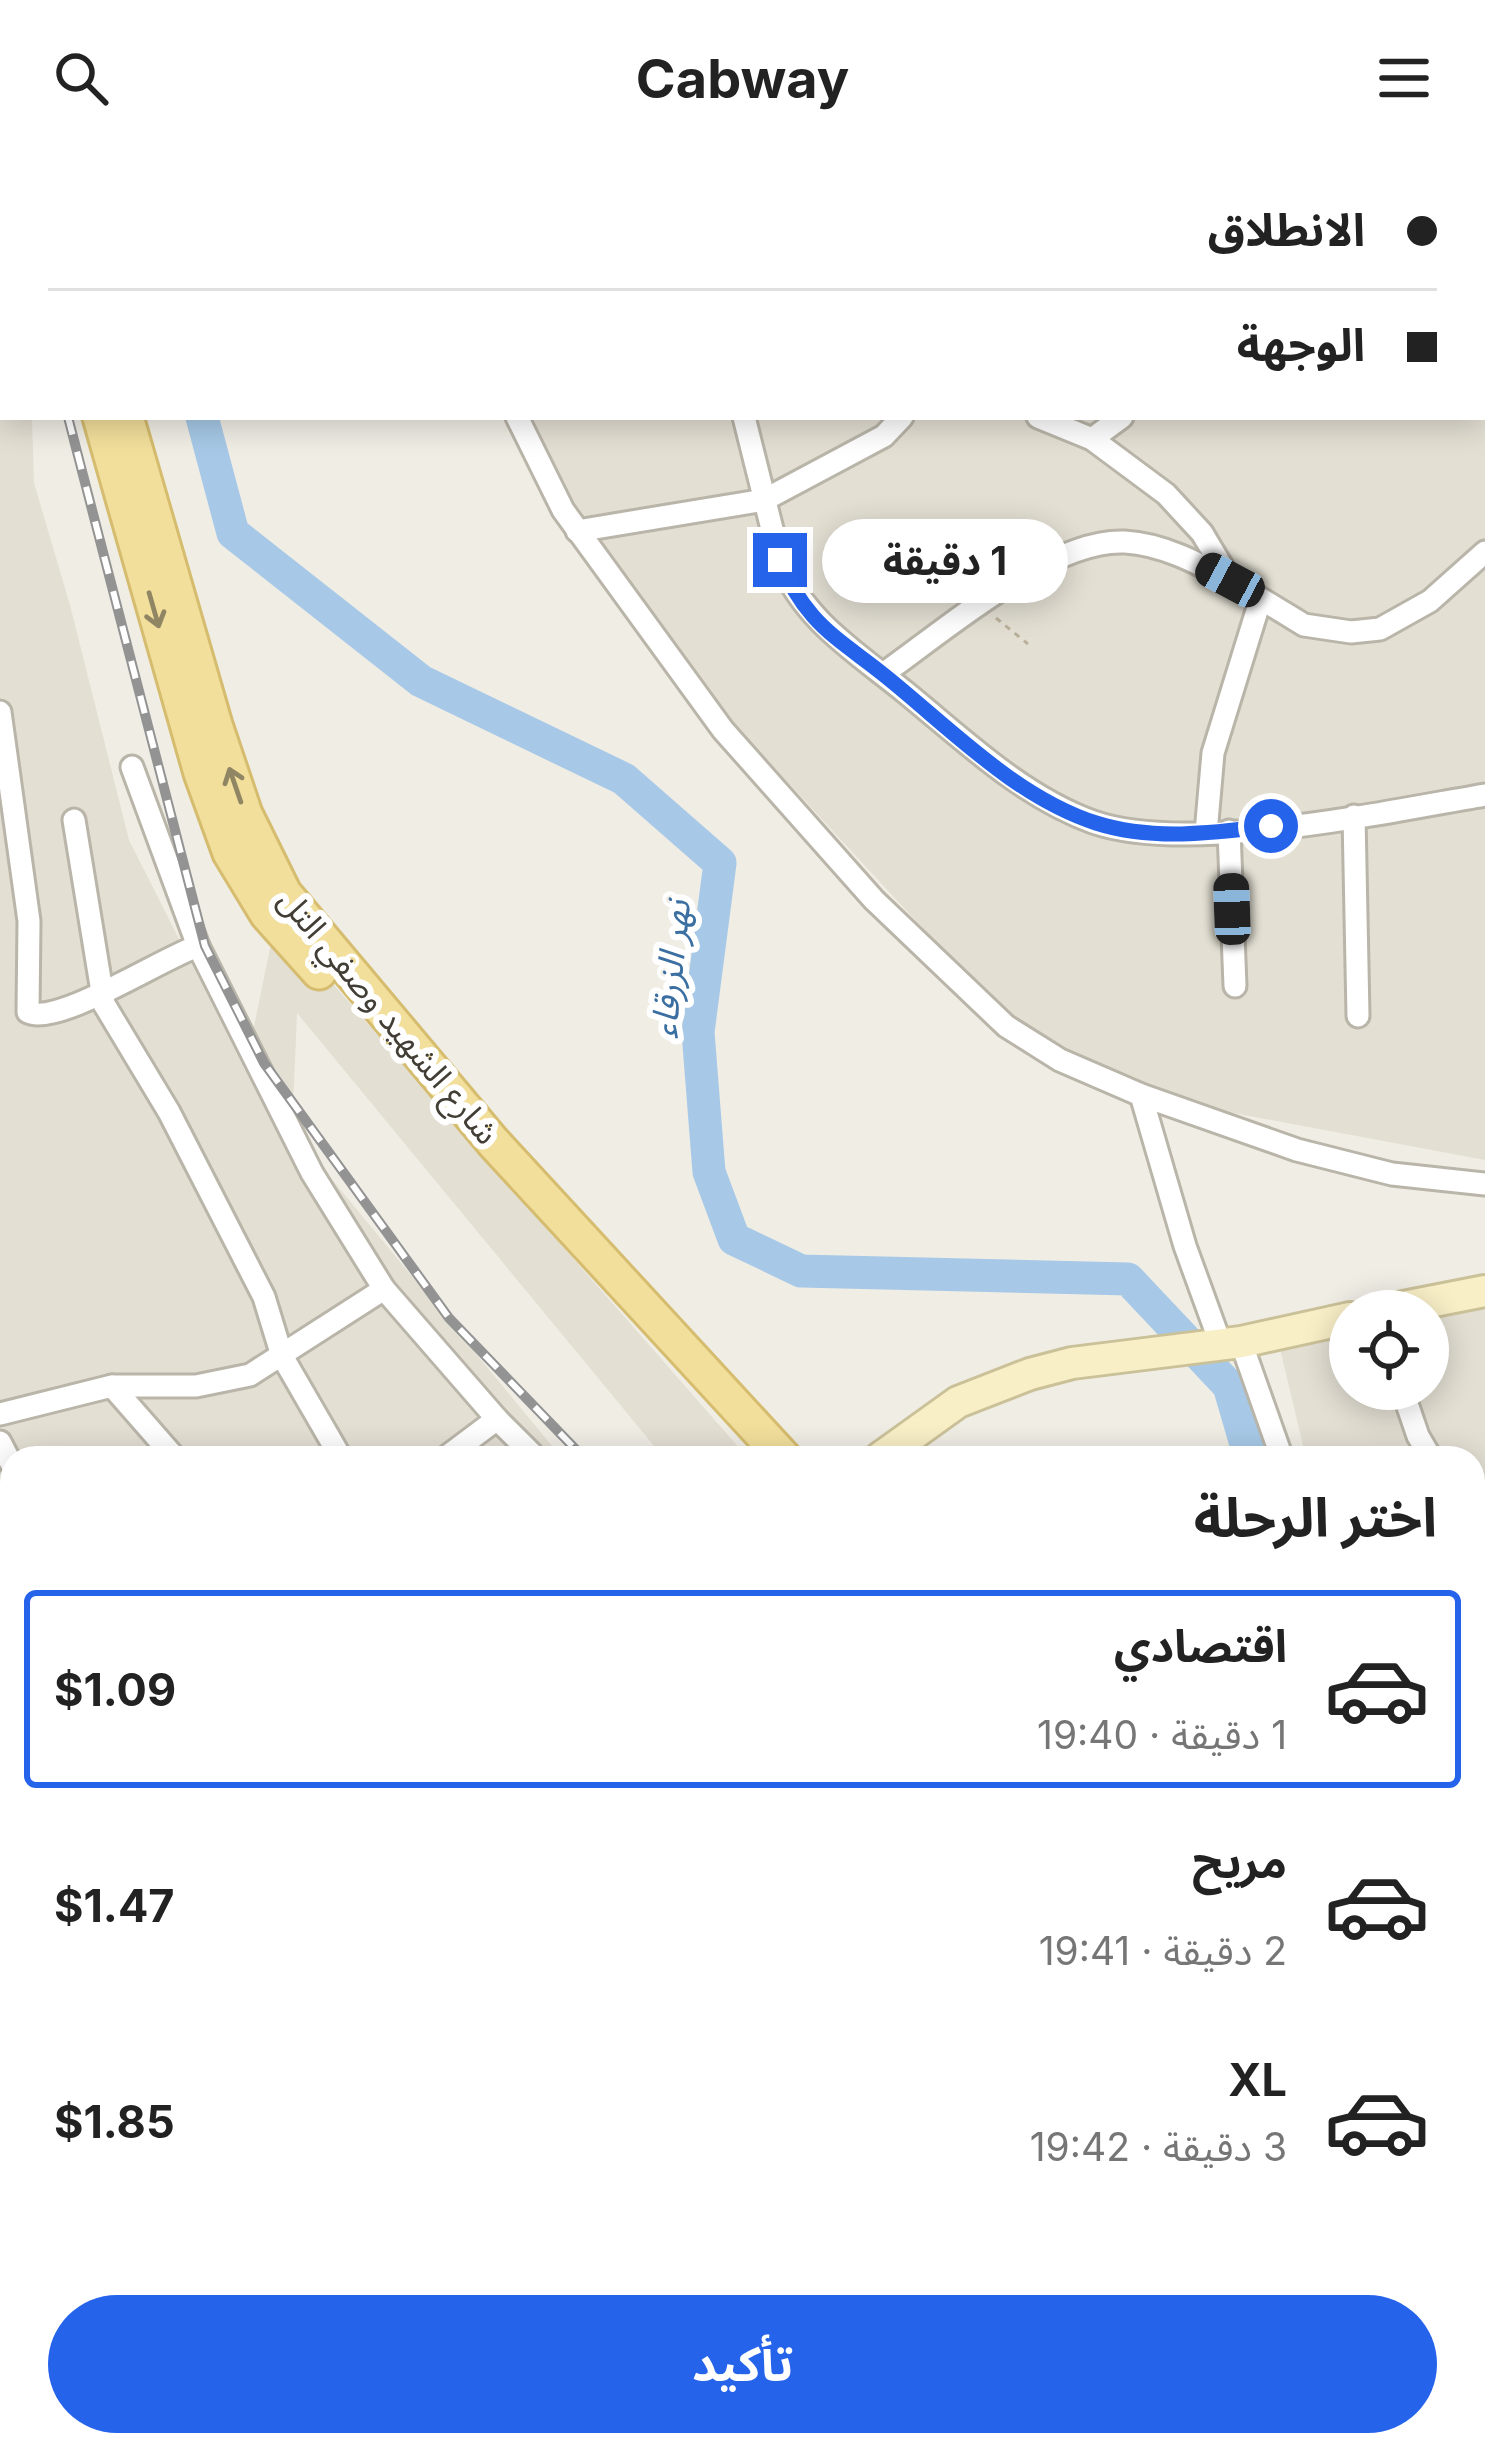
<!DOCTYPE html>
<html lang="ar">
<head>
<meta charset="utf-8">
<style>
	body { margin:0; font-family:Inter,"Noto Sans Arabic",sans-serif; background:#f2f2f2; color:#222; direction:rtl; height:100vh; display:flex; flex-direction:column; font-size:45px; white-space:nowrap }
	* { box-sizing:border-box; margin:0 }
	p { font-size:39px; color:#767676 }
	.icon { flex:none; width:66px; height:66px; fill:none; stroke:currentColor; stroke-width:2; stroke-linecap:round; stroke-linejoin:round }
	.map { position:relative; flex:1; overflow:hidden; direction:ltr }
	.sheet { position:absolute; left:0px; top:1290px; width:1485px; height:1011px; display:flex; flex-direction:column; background:#fff; border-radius:36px 36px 0 0; box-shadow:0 6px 30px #0003; direction:rtl }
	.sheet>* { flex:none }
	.banner { position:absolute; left:0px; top:0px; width:1485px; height:264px; box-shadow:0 6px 30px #0003; direction:rtl; display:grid; align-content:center; height:264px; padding:0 48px; background:#fff }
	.tools { position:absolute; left:1329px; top:1134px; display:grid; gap:24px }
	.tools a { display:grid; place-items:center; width:120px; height:120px; border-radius:50%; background:#fff; box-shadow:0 6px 30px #0003; font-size:60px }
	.end { position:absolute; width:54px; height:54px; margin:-27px; border:15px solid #2563eb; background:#fff; box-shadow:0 0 0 6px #fff }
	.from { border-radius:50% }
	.bubble { position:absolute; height:84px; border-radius:42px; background:#fff; box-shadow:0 6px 30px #0003; font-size:39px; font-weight:700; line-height:84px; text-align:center; direction:rtl }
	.car { position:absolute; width:36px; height:72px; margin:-36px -18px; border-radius:15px; box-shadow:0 0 9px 3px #0007; background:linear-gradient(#222 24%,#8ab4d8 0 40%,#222 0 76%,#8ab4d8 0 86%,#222 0) }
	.banner b { display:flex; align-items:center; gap:42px; height:114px; font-size:45px }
	.banner b+b { border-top:3px solid #e0e0e0 }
	.banner i { width:30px; height:30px; background:#222 }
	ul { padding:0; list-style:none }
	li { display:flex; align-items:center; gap:36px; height:198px; margin:0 24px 18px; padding:0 24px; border:6px solid transparent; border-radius:12px }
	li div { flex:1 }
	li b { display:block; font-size:45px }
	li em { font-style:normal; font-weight:700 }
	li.selected { border-color:#2563eb }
	li>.icon { width:108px; height:108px; stroke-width:1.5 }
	h2 { padding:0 48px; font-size:54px; line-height:144px }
	.primary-button { display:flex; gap:24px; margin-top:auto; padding:24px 48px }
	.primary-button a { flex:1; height:138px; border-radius:72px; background:#2563eb; color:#fff; font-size:48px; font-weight:700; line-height:138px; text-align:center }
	header { display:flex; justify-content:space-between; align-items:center; height:156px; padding:0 48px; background:#fff; font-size:54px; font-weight:700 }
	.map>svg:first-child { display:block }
	.residential { fill:#e3dfd3 }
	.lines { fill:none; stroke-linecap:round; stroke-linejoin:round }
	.river { stroke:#a7c9e7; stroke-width:33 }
	.street-casing { stroke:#bab5a9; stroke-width:27 }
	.secondary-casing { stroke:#cbc199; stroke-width:36 }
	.primary-casing { stroke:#d5bc6e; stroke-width:39 }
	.path { stroke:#bab19b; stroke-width:3; stroke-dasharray:6 6; stroke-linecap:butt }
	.street { stroke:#fff; stroke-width:21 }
	.secondary { stroke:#f8efc7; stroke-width:30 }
	.primary { stroke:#f2df9c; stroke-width:33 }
	.rail-casing { stroke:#939393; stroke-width:10 }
	.rail { stroke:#fff; stroke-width:6; stroke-dasharray:18; stroke-linecap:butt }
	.oneway { stroke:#918663 }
	.route { stroke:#2563eb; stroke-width:15 }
	.labels { text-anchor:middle; stroke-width:12; stroke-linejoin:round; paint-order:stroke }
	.street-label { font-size:33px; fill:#423e35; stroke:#fff }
	.water-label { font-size:36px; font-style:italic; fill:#3b6fa1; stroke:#fff }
</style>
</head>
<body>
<header><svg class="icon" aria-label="menu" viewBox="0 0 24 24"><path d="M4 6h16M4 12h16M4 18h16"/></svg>Cabway<svg class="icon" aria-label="search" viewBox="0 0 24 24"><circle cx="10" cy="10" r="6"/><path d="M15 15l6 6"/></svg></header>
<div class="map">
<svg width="1485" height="2299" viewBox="0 0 1485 2299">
	<rect width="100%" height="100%" fill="#f0ede5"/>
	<g class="residential">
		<polygon points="0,0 27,3 3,3 3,261 32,261 34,327 70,449 129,684 245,914 276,763 748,1302 664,1302 297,857 292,975 562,1302 12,1302 12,2289 1166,2289 1173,2299 0,2299"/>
		<polygon points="1024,0 1485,0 1485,1004 1180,947 1013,870 670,499 503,261 1482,261 1482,3"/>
		<polygon points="1485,1149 1485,1585 1473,1568 1473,1302 1306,1302 1277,1180 1350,1169 1350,1233 1428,1233 1428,1158"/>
	</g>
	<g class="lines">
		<g class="river">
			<polyline points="196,3 197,0"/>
			<polyline points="202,261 233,377 421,525 624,623 720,707 698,876 709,1016 734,1083 801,1115 1128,1123 1229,1230 1250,1302"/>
			<polyline points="1473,1735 1485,1744"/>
		</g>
		<defs>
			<g id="street">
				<polyline points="463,0 463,3"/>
				<polyline points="1034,0 1035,3"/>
				<polyline points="1205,0 1206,3"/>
				<polyline points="1482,10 1485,8"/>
				<polyline points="1482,169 1485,174"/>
				<polyline points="517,261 563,354 723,574 874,744 1006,870 1060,904 1141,939 1297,994 1392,1018 1485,1028"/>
				<path d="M744,261L780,405C804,465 856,496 905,536C963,583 1021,640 1093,666C1188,699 1384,656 1485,639"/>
				<polyline points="1038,261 1092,283 1166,338 1202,377 1230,424 1304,469 1351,476 1380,473 1430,445 1485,396"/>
				<polyline points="1092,283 1122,261"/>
				<polyline points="577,375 764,344 884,280 902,261"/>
				<path d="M883,518C943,476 1051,382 1125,386C1162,388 1198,407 1229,424"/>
				<path d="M0,556L29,765L28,856C57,871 164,801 198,790L312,1017L384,1133L497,1263L536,1302"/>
				<polyline points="132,611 198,790"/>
				<polyline points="1354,660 1358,860"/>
				<polyline points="74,664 104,848 169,956 264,1141 282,1200 341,1302"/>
				<polyline points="1229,675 1235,830"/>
				<polyline points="1206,677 1213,597 1260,445"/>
				<polyline points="1141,939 1185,1090 1221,1189"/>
				<polyline points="1241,1186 1282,1302"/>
				<polyline points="112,1230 175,1302"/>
				<polyline points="1402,1233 1418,1280 1431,1302"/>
				<polyline points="0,1258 112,1230 196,1230 250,1219 384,1133"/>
				<polyline points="0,1286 12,1309"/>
				<polyline points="445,1302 497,1263"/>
				<polyline points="1473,1353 1485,1365"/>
				<polyline points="0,1419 12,1416"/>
				<polyline points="0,1515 12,1514"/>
				<polyline points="1473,1626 1485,1638"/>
				<polyline points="0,1743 12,1742"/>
				<polyline points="0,1907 12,1908"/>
				<polyline points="1473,1993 1485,1988"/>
				<polyline points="0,2063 12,2069"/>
				<polyline points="0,2224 12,2219"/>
				<polyline points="48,2289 53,2299"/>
				<polyline points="163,2289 169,2299"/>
				<polyline points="363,2289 366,2299"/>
				<polyline points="864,2289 876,2299"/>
				<polyline points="1186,2289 1192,2299"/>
				<polyline points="328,2299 344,2289"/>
				<polyline points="499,2299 501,2289"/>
				<polyline points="625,2299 631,2289"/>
				<polyline points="710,2299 717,2289"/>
				<polyline points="801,2299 807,2289"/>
				<polyline points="1108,2299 1120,2289"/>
			</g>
			<g id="secondary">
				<polyline points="1383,1155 1485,1135"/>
				<polyline points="880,1302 958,1246 1030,1218 1072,1207 1241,1186 1350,1162"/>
			</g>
			<g id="primary">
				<polyline points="84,3 84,0"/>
				<polyline points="112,3 113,0"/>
				<polyline points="100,261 201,617 230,697 267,758 319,816"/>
				<polyline points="126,261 215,569 245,658 284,737 493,986 784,1302"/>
				<polyline points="1473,1925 1485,1932"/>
				<polyline points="1473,1962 1485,1968"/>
			</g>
		</defs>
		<use href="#street" class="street-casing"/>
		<use href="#secondary" class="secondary-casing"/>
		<use href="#primary" class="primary-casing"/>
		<polyline class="path" points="996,462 1028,488"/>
		<use href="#street" class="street"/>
		<use href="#secondary" class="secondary"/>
		<use href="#primary" class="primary"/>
		<defs>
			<g id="rail">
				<polyline points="61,3 62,0"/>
				<polyline points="68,261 205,790 264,907 449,1162 584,1302"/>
				<polyline points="1241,2289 1248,2299"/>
			</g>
		</defs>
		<use href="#rail" class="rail-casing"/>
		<use href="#rail" class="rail"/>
	</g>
	<defs><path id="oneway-shaft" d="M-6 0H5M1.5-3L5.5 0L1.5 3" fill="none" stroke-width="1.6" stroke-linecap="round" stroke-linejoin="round" transform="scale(3)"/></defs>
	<g class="oneway">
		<use href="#oneway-shaft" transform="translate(154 454) rotate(74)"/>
		<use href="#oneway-shaft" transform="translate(235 629) rotate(-109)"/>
	</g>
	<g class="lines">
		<path class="route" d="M780,404C788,425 798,443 813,460C833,483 861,500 884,519C949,571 1015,641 1096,667C1152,685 1214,677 1271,670"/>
	</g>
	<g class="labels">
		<g class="street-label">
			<text transform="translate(389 860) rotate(50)" y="12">شارع الشهيد وصفي التل</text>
		</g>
		<g class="water-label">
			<text transform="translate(670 813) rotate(-84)" y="13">نهر الزرقاء</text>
		</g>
	</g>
</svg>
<div class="tools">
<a><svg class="icon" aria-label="locate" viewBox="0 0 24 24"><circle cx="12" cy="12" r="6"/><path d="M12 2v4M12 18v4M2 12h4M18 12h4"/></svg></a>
</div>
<i class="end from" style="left:1271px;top:670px"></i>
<i class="end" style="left:780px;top:404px"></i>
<div class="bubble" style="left:822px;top:363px;width:246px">1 دقيقة</div>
<i class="car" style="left:1230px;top:424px;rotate:298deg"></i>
<i class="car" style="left:1232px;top:753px;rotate:358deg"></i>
<div class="banner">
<b><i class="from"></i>الانطلاق</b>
<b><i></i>الوجهة</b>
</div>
<section class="sheet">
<h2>اختر الرحلة</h2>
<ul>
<li class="selected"><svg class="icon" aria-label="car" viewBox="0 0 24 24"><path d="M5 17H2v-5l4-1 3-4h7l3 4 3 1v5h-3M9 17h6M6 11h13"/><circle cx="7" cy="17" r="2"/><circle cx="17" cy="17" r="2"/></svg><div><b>اقتصادي</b><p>1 دقيقة · 19:40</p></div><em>$1.09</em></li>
<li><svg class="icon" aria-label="car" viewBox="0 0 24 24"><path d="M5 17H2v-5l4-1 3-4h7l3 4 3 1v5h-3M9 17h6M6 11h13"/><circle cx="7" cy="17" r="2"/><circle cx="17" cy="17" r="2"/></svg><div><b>مريح</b><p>2 دقيقة · 19:41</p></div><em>$1.47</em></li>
<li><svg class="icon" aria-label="car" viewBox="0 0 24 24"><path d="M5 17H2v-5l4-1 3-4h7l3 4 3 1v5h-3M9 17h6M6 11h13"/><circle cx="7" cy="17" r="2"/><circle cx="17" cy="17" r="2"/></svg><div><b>XL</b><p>3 دقيقة · 19:42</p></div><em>$1.85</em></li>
</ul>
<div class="primary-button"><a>تأكيد</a></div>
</section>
</div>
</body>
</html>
